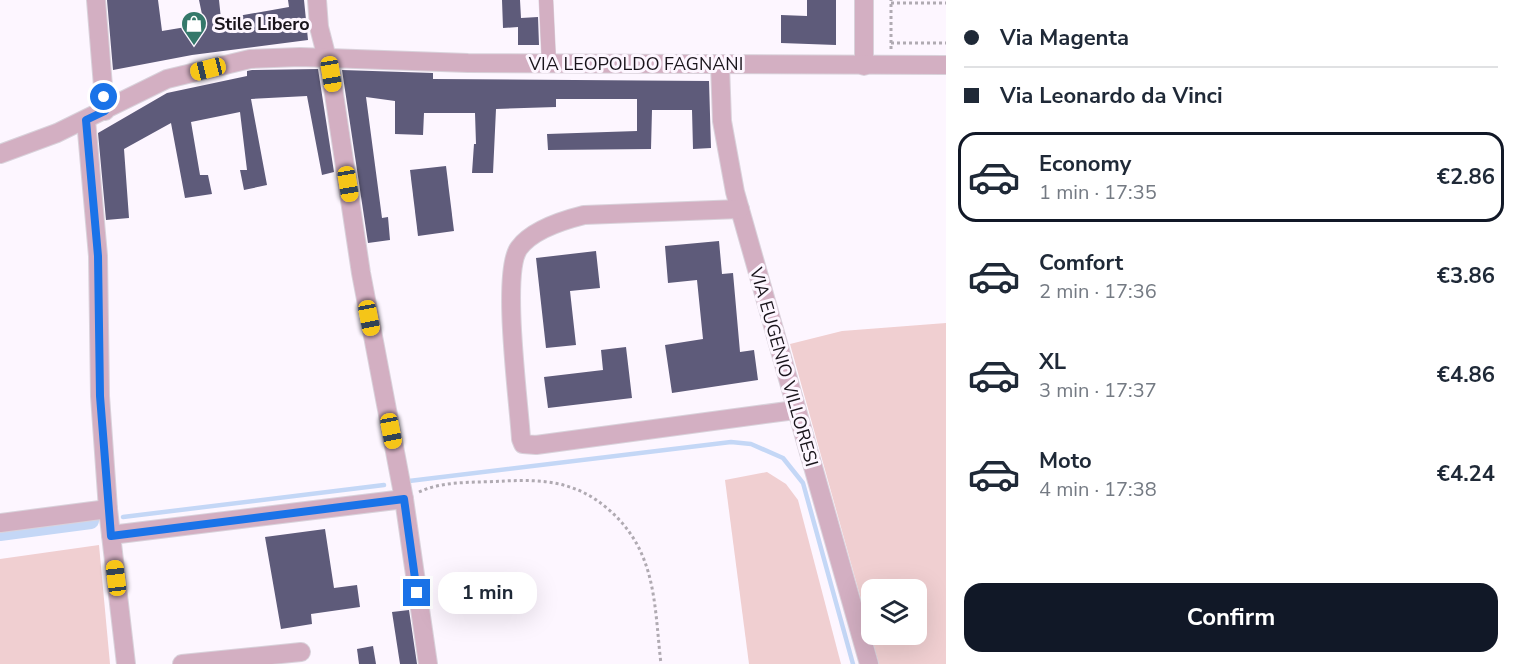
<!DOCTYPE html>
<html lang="en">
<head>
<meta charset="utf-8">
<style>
	body { margin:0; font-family:"Nunito Sans",sans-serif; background:#f6f6f7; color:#1f2937; height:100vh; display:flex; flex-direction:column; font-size:22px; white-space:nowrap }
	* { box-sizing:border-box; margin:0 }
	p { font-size:20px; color:#747a83 }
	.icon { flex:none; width:33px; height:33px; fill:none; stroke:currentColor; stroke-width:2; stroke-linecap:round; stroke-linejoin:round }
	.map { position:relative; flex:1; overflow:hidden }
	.panel { display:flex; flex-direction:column; background:#fff; width:570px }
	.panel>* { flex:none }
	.guide { display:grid; align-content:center; height:132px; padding:0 18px; background:#fff }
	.buttons { position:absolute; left:861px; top:579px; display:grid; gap:12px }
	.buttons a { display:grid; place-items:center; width:66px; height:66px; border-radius:12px; background:#fff; box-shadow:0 6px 24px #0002; font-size:30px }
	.end { position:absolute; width:27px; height:27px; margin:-14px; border:8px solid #1a73e8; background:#fff; box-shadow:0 0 0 3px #fff }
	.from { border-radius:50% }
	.bubble { position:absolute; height:42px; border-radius:18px; background:#fff; box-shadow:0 6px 24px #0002; font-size:20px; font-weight:700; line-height:42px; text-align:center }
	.car { position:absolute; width:18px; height:36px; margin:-18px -9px; border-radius:8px; box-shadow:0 0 4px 2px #0007; background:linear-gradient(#f5c518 24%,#345 0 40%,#f5c518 0 76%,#345 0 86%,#f5c518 0) }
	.guide b { display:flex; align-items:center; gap:21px; height:57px; font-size:22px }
	.guide b+b { border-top:2px solid #e0e1e3 }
	.guide i { width:15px; height:15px; background:#1f2937 }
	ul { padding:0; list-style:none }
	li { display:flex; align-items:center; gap:18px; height:90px; margin:0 12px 9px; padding:0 6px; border:3px solid transparent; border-radius:18px }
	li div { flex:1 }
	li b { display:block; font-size:22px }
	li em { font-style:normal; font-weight:700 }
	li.selected { border-color:#111827 }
	li>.icon { width:54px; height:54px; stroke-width:1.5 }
	.button { display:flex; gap:12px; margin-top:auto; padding:12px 18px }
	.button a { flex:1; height:69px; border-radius:18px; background:#111827; color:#fff; font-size:24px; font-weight:700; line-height:69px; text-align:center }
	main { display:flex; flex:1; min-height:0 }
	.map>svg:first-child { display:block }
	.green { fill:#f0cfd1; fill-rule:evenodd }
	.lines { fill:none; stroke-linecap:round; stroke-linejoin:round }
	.stream { stroke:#c4d7f6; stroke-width:4.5 }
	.canal { stroke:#c4d7f6; stroke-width:16 }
	.building { fill:#5e5b7a }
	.pedestrian-casing { stroke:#d9d2db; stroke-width:15 }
	.minor-casing { stroke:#d9d2db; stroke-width:20 }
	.path { stroke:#b0aab2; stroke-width:3; stroke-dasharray:3 3; stroke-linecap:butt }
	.pedestrian { stroke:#d3afc2; stroke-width:14 }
	.minor { stroke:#d3afc2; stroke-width:18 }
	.route { stroke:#1a73e8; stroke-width:8 }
	.labels { text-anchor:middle; stroke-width:6; stroke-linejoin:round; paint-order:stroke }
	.poi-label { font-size:18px; font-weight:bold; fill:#19141b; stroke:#fdf6ff; text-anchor:start }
	.street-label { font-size:18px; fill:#19141b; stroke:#fdf6ff }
</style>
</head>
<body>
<main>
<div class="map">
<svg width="946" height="664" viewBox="0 0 946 664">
	<rect width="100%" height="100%" fill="#fdf6ff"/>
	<g class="green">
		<path d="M946,323V664H879L790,344L842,331ZM872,590H916V634H872Z"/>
		<polygon points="767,472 786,484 798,500 841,664 749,664 725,480"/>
		<polygon points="99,545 110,664 0,664 0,559"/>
	</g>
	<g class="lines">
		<g class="stream">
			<polyline points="409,481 731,442 751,444 783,458 803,483 853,664"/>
			<polyline points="123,517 384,485"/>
		</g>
		<polyline class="canal" points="0,533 91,521"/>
	</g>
	<g class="building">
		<polygon points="107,0 158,0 162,31 204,24 199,0 219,0 221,19 289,7 288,0 304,0 308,40 192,55 113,70"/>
		<polygon points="502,0 520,0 521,18 538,17 539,45 518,45 518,27 503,28"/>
		<polygon points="807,0 836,0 836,45 781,43 781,15 807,16"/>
		<polygon points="318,69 334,172 322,175 307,96 251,99 267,185 244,190 240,170 247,170 240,112 191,122 200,175 208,175 212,194 185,198 171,123 124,149 129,218 106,220 98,133 167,93 247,76 247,71 252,70"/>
		<polygon points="342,70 433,73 433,79 709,81 711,148 693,149 692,110 652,110 651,149 548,150 547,134 637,131 637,99 556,99 556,107 496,109 493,173 472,173 474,144 476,144 475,113 424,113 423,135 395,134 395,101 366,97 382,218 388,217 390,240 368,243"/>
		<polygon points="446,166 454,231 418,236 410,170"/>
		<polygon points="719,241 722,274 733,273 740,352 754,350 758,380 672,393 665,345 703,339 697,280 668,283 665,246"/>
		<polygon points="596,251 600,288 570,291 576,345 546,348 536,258"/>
		<polygon points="626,347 632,398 548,408 544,377 603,370 601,350"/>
		<polygon points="325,529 334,588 357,585 360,607 311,614 312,624 281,629 265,537"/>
		<polygon points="409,610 417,664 400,664 392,612"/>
		<polygon points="373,646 376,664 359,664 357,649"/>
	</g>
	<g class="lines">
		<defs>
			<polyline id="pedestrian" points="546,0 549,64"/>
			<g id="minor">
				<polyline points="96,0 105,111"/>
				<polyline points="317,0 319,27 331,74 361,273 404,499 428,664"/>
				<polyline points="864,0 864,66"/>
				<polyline points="720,65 722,121 735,192 869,664"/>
				<polyline points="86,120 98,256 100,396 108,509 126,664"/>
				<polyline points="0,154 57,133 167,79 250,59 300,57 468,63 946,65"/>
				<path d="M740,209L584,215C564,220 532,230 519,248C501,272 519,403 521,439L523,444L536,445L795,410"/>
				<polyline points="0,523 108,509"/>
				<polyline points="111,535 404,499"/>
				<polyline points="182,664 301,652"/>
			</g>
		</defs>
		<use href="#pedestrian" class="pedestrian-casing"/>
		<use href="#minor" class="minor-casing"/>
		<g class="path">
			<polyline points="891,3 946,3"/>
			<polyline points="891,43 946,43"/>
			<polyline points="891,49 891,0"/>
			<path d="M419,492C444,480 478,483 505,481C544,479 577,482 608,509C657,551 654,604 661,664"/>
		</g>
		<use href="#pedestrian" class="pedestrian"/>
		<use href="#minor" class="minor"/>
	</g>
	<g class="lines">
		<polyline class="route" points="104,97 105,111 86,120 98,256 100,396 111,536 404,499 417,593"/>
	</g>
	<defs>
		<symbol id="shop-pin" viewBox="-11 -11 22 30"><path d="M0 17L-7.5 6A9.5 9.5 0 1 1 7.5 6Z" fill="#35786a" stroke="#fdf6ff"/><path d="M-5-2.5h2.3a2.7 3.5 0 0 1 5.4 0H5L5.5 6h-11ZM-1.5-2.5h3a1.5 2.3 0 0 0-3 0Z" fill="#fff"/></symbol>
	</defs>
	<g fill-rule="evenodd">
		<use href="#shop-pin" x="179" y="9" width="30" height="40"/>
	</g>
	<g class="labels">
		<g class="poi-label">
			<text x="214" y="30">Stile Libero</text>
		</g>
		<g class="street-label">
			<text x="636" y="70">VIA LEOPOLDO FAGNANI</text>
			<text transform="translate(784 367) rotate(74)" y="6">VIA EUGENIO VILLORESI</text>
		</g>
	</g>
</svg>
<div class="buttons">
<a><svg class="icon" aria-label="layers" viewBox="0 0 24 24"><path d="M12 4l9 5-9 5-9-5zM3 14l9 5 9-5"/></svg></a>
</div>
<i class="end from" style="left:104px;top:97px"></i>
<i class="end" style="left:417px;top:593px"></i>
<div class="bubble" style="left:438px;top:572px;width:99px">1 min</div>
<i class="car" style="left:208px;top:69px;rotate:256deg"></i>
<i class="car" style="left:331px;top:74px;rotate:171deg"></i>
<i class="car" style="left:348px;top:184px;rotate:171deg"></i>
<i class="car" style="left:369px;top:318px;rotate:169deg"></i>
<i class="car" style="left:391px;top:431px;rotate:169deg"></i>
<i class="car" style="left:116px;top:578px;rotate:353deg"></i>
</div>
<section class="panel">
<div class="guide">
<b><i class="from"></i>Via Magenta</b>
<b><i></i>Via Leonardo da Vinci</b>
</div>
<ul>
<li class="selected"><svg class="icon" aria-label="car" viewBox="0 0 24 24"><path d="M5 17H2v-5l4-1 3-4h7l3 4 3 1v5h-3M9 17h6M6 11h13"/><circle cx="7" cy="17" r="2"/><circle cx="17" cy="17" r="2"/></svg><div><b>Economy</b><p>1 min · 17:35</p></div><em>€2.86</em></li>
<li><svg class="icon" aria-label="car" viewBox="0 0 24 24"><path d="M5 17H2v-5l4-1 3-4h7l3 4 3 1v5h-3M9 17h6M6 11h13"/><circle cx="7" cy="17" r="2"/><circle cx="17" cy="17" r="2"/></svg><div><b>Comfort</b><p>2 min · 17:36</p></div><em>€3.86</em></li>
<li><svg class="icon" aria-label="car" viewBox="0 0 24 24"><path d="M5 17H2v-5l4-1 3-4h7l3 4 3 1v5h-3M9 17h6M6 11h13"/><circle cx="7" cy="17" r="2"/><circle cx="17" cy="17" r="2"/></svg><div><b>XL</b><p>3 min · 17:37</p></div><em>€4.86</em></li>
<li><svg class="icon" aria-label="car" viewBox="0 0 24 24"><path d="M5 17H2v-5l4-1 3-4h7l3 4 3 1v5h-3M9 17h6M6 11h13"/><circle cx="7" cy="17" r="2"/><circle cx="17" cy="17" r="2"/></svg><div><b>Moto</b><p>4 min · 17:38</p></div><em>€4.24</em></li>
</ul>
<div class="button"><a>Confirm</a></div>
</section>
</main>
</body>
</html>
